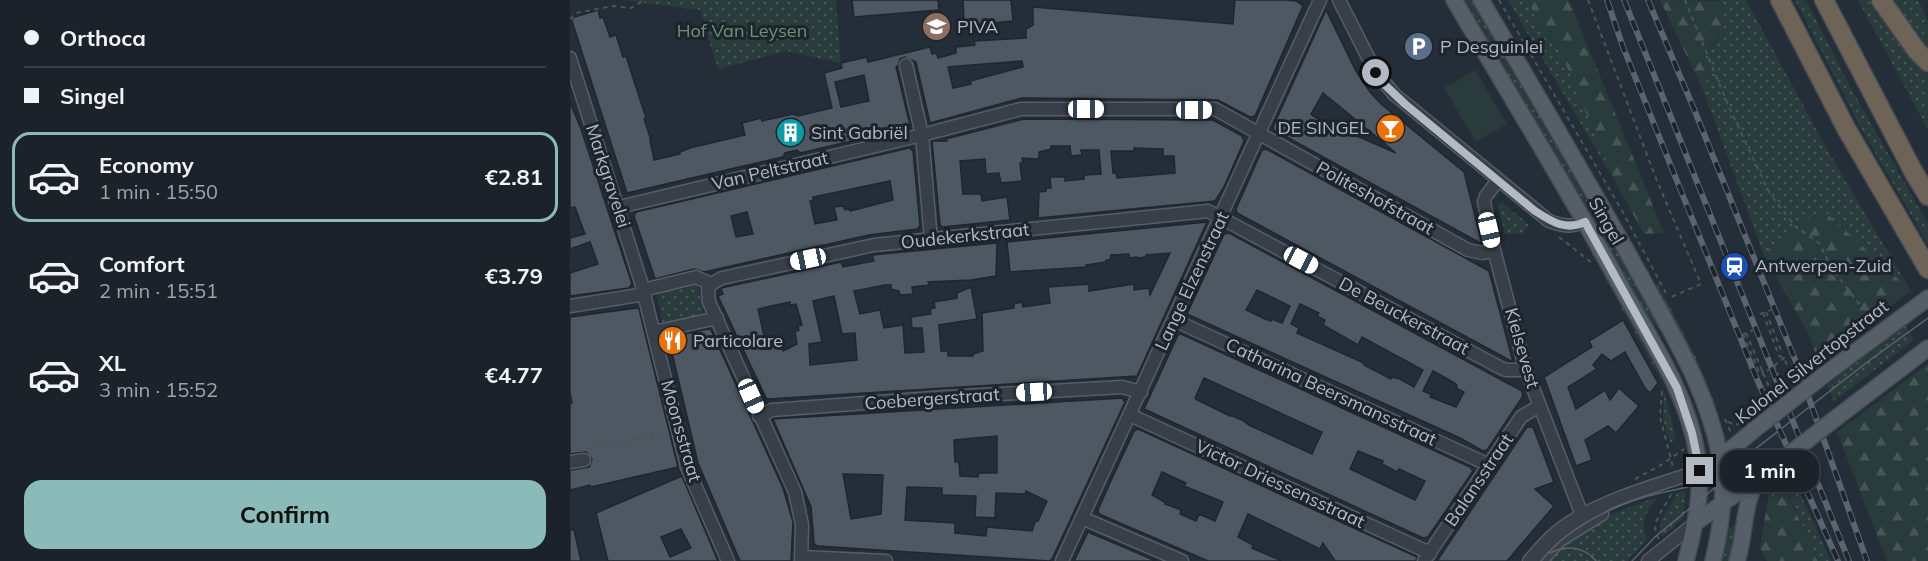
<!DOCTYPE html>
<html lang="en">
<head>
<meta charset="utf-8">
<style>
	body { margin:0; font-family:Mulish,sans-serif; background:#282f36; color:#f1f3f6; height:100vh; display:flex; flex-direction:column; font-size:22px; white-space:nowrap }
	* { box-sizing:border-box; margin:0 }
	p { font-size:20px; color:#a0a4a8 }
	.icon { flex:none; width:33px; height:33px; fill:none; stroke:currentColor; stroke-width:2; stroke-linecap:round; stroke-linejoin:round }
	.map { position:relative; flex:1; overflow:hidden }
	.drawer { display:flex; flex-direction:column; background:#1b222a; width:570px }
	.drawer>* { flex:none }
	.guide { display:grid; align-content:center; height:132px; padding:0 24px; background:#1b222a }
	.end { position:absolute; width:27px; height:27px; margin:-14px; border:8px solid #b3bac4; background:#111; box-shadow:0 0 0 3px #111 }
	.from { border-radius:50% }
	.bubble { position:absolute; height:42px; border-radius:18px; background:#1b222a; box-shadow:0 3px 9px #0003,0 0 0 2px #393f47; font-size:20px; font-weight:700; line-height:42px; text-align:center }
	.car { position:absolute; width:18px; height:36px; margin:-18px -9px; border-radius:8px; box-shadow:0 0 4px 2px #0007; background:linear-gradient(#fff 24%,#345 0 40%,#fff 0 76%,#345 0 86%,#fff 0) }
	.guide b { display:flex; align-items:center; gap:21px; height:57px; font-size:22px }
	.guide b+b { border-top:2px solid #393f47 }
	.guide i { width:15px; height:15px; background:#f1f3f6 }
	ul { padding:0; list-style:none }
	li { display:flex; align-items:center; gap:18px; height:90px; margin:0 12px 9px; padding:0 12px; border:3px solid transparent; border-radius:18px }
	li div { flex:1 }
	li b { display:block; font-size:22px }
	li em { font-style:normal; font-weight:700 }
	li.selected { border-color:#8bbbb9 }
	li>.icon { width:54px; height:54px; stroke-width:1.5 }
	.primary-button { display:flex; gap:12px; margin-top:auto; padding:12px 24px }
	.primary-button a { flex:1; height:69px; border-radius:18px; background:#8bbbb9; color:#111; font-size:24px; font-weight:700; line-height:69px; text-align:center }
	main { display:flex; flex:1; min-height:0 }
	.map>svg:first-child { display:block }
	.grass { fill:url(#grass-dots) }
	.forest { fill:url(#forest-firs) }
	.pitch { fill:#293c3b }
	.building { fill:#4d5863; stroke:#1f262f; stroke-width:1.5; fill-rule:evenodd }
	.lines { fill:none; stroke-linecap:round; stroke-linejoin:round }
	.minor-casing { stroke:#565d66; stroke-width:15 }
	.major-casing { stroke:#444b54; stroke-width:18 }
	.highway-casing { stroke:#434a53; stroke-width:21 }
	.path { stroke:#465758; stroke-width:2; stroke-dasharray:4.5 4.5; stroke-linecap:butt }
	.minor { stroke:#383f48; stroke-width:12 }
	.major { stroke:#565f68; stroke-width:15 }
	.highway { stroke:#6d6356; stroke-width:18 }
	.tram { stroke:#5a646f; stroke-width:1.5 }
	.rail-casing { stroke:#5a646f; stroke-width:6 }
	.rail { stroke:#1d242d; stroke-width:4; stroke-dasharray:11; stroke-linecap:butt }
	.major-bridge-casing { stroke:#444b54; stroke-width:18; stroke-linecap:butt }
	.path-bridge { stroke:#465758; stroke-width:2; stroke-dasharray:4.5 4.5; stroke-linecap:butt }
	.major-bridge { stroke:#565f68; stroke-width:15 }
	.route { stroke:#b3bac4; stroke-width:8 }
	.labels { text-anchor:middle; stroke-width:6; stroke-linejoin:round; paint-order:stroke }
	.poi-label { font-size:18px; fill:#b3bac4; stroke:#1d242d; text-anchor:start }
	.park-label { font-size:18px; fill:#6c9373; stroke:#1d242d }
	.street-label { font-size:18px; fill:#b3bac4; stroke:#1d242d }
</style>
</head>
<body>
<main>
<section class="drawer">
<div class="guide">
<b><i class="from"></i>Orthoca</b>
<b><i></i>Singel</b>
</div>
<ul>
<li class="selected"><svg class="icon" aria-label="car" viewBox="0 0 24 24"><path d="M5 17H2v-5l4-1 3-4h7l3 4 3 1v5h-3M9 17h6M6 11h13"/><circle cx="7" cy="17" r="2"/><circle cx="17" cy="17" r="2"/></svg><div><b>Economy</b><p>1 min · 15:50</p></div><em>€2.81</em></li>
<li><svg class="icon" aria-label="car" viewBox="0 0 24 24"><path d="M5 17H2v-5l4-1 3-4h7l3 4 3 1v5h-3M9 17h6M6 11h13"/><circle cx="7" cy="17" r="2"/><circle cx="17" cy="17" r="2"/></svg><div><b>Comfort</b><p>2 min · 15:51</p></div><em>€3.79</em></li>
<li><svg class="icon" aria-label="car" viewBox="0 0 24 24"><path d="M5 17H2v-5l4-1 3-4h7l3 4 3 1v5h-3M9 17h6M6 11h13"/><circle cx="7" cy="17" r="2"/><circle cx="17" cy="17" r="2"/></svg><div><b>XL</b><p>3 min · 15:52</p></div><em>€4.77</em></li>
</ul>
<div class="primary-button"><a>Confirm</a></div>
</section>
<div class="map">
<svg width="1358" height="561" viewBox="0 0 1358 561">
	<defs>
		<pattern id="grass-dots" width="8" height="8" patternUnits="userSpaceOnUse" patternTransform="scale(1.5)"><rect width="8" height="8" fill="#293c3b"/><path d="M2 2h.1M6 6h.1" fill="none" stroke="#465656" stroke-width="1.8" stroke-linecap="round"/></pattern>
		<pattern id="forest-firs" width="22" height="20" patternUnits="userSpaceOnUse" patternTransform="scale(1.5)"><rect width="22" height="20" fill="#293c3b"/><path d="M5 1l3.5 6h-7zM16 11l3.5 6h-7z" fill="#465656"/></pattern>
	</defs>
	<rect width="100%" height="100%" fill="#242e38"/>
	<g class="grass">
		<polygon points="51,0 266,0 271,63 216,51 148,69 130,10"/>
		<polygon points="874,0 876,0 999,209 998,211"/>
		<polygon points="892,0 904,0 1039,234 1096,339 1090,330 1075,315"/>
		<polygon points="938,0 959,0 968,26 987,44 1047,185"/>
		<polygon points="1150,0 1176,0 1258,151 1341,291 1252,210 1193,253 1133,90 1140,71 1134,55 1150,37"/>
		<polygon points="1225,0 1236,0 1282,90 1358,224 1358,244 1292,130"/>
		<polygon points="1288,0 1302,0 1339,55 1358,75 1358,130"/>
		<polygon points="1324,0 1348,0 1358,21 1358,49 1337,21"/>
		<polygon points="932,202 959,225 952,234 935,234 928,205"/>
		<polygon points="1010,232 1035,273 1090,375 1106,439 1100,443 1093,419 1094,392 1091,380"/>
		<polygon points="127,282 134,316 93,325 86,291"/>
		<polygon points="1088,284 1126,357 1146,406 1144,407 1136,384 1085,286"/>
		<polygon points="1336,326 1344,340 1264,401 1257,385"/>
		<polygon points="1219,469 1261,561 1248,561 1217,490 1198,498 1199,484"/>
		<path d="M1115,491L1114,517L1092,537C1084,520 1101,509 1107,493Z"/>
		<path d="M1088,497C1077,511 1069,522 1077,540L1057,561H975C1004,528 1048,510 1088,497Z"/>
		<polygon points="1168,523 1159,561 1152,561 1157,530"/>
	</g>
	<g class="forest">
		<polygon points="959,0 999,0 1094,233 1074,234 1047,185 987,44 968,26"/>
		<path d="M1090,0L1151,1C1160,33 1150,33 1134,55L1140,71L1133,90Z"/>
		<polygon points="1252,209 1341,291 1248,360 1239,335 1193,253"/>
		<polygon points="1358,364 1358,561 1317,561 1267,432"/>
		<polygon points="1216,490 1248,561 1197,561 1190,548 1198,498"/>
	</g>
	<polygon class="pitch" points="905,70 937,124 906,142 874,88"/>
	<g class="building">
		<polygon points="282,0 368,0 369,10 284,17"/>
		<polygon points="393,0 441,0 443,21 400,25 400,20 394,20"/>
		<path d="M665,0H716L726,1L733,6L685,116L680,117L648,100L452,98L360,123L346,62L335,57L330,59L328,66L326,67L340,125L338,128L230,153L227,150L215,153L213,157L57,193L1,18L28,10L30,18L33,17L40,37L46,35L53,57L56,56L76,118L74,119L81,140H80L84,160L110,154V152L120,148L175,135L172,123L191,118L192,121L223,114L228,116L262,108L254,73L272,68L271,63L297,57L298,62L360,47L362,54L366,53L368,58L386,53V47L405,45L404,41L456,38V29L463,25V7L663,24ZM452,61L453,67L400,81L401,84L383,88L378,67ZM294,75L299,101L271,107L265,82Z"/>
		<path d="M756,10L786,71L800,92L811,104L894,172L912,244L704,130L703,127ZM753,93L774,110L826,153L773,130L771,132L743,116L741,114Z"/>
		<polygon points="0,102 11,129 62,284 59,288 0,296 0,273 28,264 20,242 0,249 0,238 15,234 5,207 0,208"/>
		<path d="M454,119L643,120L672,136L674,141L654,187L645,201L468,218L469,192L476,191V188H481L480,177H495V181L514,179V175L531,174L529,150H511L512,155L501,156L500,146H481V149L469,152V159L452,158L453,163H450L452,181L431,183L429,173L416,174L415,159L390,161L393,194H411L412,201L437,197L440,220L373,227L370,225L362,141H377L376,139ZM564,148L593,149V156H604L605,173L547,178L546,173H543L541,151H564Z"/>
		<path d="M339,148L343,151L350,226L347,229L299,235L134,272L124,269L85,279L64,216L66,212ZM320,181L323,200L280,211L279,209L275,210L273,206L264,207L267,220L245,224L240,201H243V197ZM177,212L183,234L166,237L161,216Z"/>
		<polygon points="696,149 919,271 943,362 667,213 666,209 692,150"/>
		<path d="M637,222L567,376L198,399L196,398L148,296L153,294L151,288L271,262L273,267L304,261L302,255L427,243L426,276L401,280L358,282L360,285L342,287L343,294L330,295L329,291L321,289V285H315L284,291L290,314L310,310L314,328L333,325L335,353L354,352L352,328H342L341,317L361,314L360,309L365,308L364,302L387,298V293L401,287L407,319L369,325L371,351H378V356H403V354L413,351L412,313L444,308V304L452,302L453,307L480,303L478,287L519,284V291L564,284V290L579,288L580,295L600,253L576,255V257L568,258L567,257L559,258V254L541,255L540,260H536V262L516,265L517,267L440,272L437,242ZM264,296L272,334L285,333L287,360L240,365L239,344L252,342L243,301ZM220,302V305L226,304L232,325L228,326L229,330L225,332L227,344L213,351L206,338L195,340L188,309Z"/>
		<path d="M659,233L952,391L953,396L917,450L913,451L890,438L617,314L654,234ZM687,290L720,306L712,323L702,319L701,321L695,319L676,310ZM730,304L749,313L747,316L755,320L753,325L788,345L792,337L853,370L844,387L830,379L822,377L821,379L794,365V363L727,333L729,328L721,324ZM863,371L883,382L887,385L886,388L894,392L886,407L860,397L862,395L853,391Z"/>
		<polygon points="67,308 69,309 108,467 21,487 20,485 0,490 0,470 19,467 22,459 16,452 0,454 0,403 2,403 0,392 0,317"/>
		<polygon points="1053,320 1088,383 1080,393 1075,388 1055,352 1041,361 1032,354 1023,365 1027,369 998,387 1006,409 1035,390 1040,400 1049,388 1069,406 1046,433 1038,426 1015,440 1022,460 1006,466 974,377 1022,347 1019,341"/>
		<polygon points="138,329 141,330 213,488 223,522 221,561 170,561 128,463 99,340 101,337"/>
		<path d="M611,334L900,467L903,471L858,537L853,538L574,409L608,335ZM634,378L752,432L742,454L679,425L672,420L660,415V416L627,400L625,398ZM788,451L813,461L812,464L827,472L829,469L855,481L845,500L780,469Z"/>
		<path d="M552,398L555,402L482,559L479,561L247,546L244,543L241,507L203,419ZM427,436V473H409L408,477L390,476L389,462H385L384,440ZM273,474L313,475L311,514L281,519ZM337,487L372,488V495L406,496L405,517L425,518L426,493L455,494L456,491L477,501L468,521L466,520L462,531L417,527L416,536L385,533V523L335,520Z"/>
		<polygon points="957,427 963,427 984,482 965,489 984,506 937,561 867,561"/>
		<path d="M568,429L847,557L846,561H765L753,543L750,549L678,514L668,537L683,545L682,548L712,561H638L529,514L528,510L539,485L564,431ZM592,472L616,483L614,486L653,502L645,521L629,514L626,521L610,514L611,510L595,504L596,503L582,495Z"/>
		<path d="M112,476L148,561H38L26,513ZM111,529L121,548L100,557L91,537Z"/>
		<polygon points="0,530 4,530 11,561 0,561"/>
		<polygon points="518,532 551,546 586,561 504,561"/>
	</g>
	<g class="lines">
		<defs>
			<g id="minor">
				<path d="M769,0L806,73L825,95L979,221C993,226 1002,228 1015,221"/>
				<polyline points="0,58 71,282 117,467 158,561"/>
				<polyline points="336,65 352,135 361,240"/>
				<polyline points="928,180 916,196 914,202 924,250 956,370 1012,515"/>
				<polyline points="49,207 352,135 451,109 645,109 898,250 913,253 924,250"/>
				<polyline points="141,284 152,278 304,245 638,211 931,368 936,370 956,370"/>
				<polyline points="141,284 138,290 139,302 225,492 232,525 231,561"/>
				<polyline points="73,290 126,277 141,284"/>
				<polyline points="0,306 75,294"/>
				<polyline points="604,320 919,465"/>
				<polyline points="84,332 147,318"/>
				<polyline points="560,415 860,553"/>
				<polyline points="189,416 202,410 376,397 552,387 571,392"/>
				<polyline points="0,462 14,460"/>
				<polyline points="512,518 612,561"/>
				<polyline points="232,557 316,561"/>
				<polyline points="492,561 750,0"/>
				<polyline points="854,561 951,417 969,406"/>
				<path d="M959,561C970,549 979,537 992,528C1026,502 1089,484 1130,471"/>
				<polyline points="971,561 990,540 1032,514"/>
				<polyline points="1078,561 1124,524"/>
			</g>
			<g id="major">
				<path d="M884,0C941,97 1000,193 1054,292C1083,343 1117,394 1127,453C1134,489 1125,526 1116,561"/>
				<path d="M911,0C965,91 1019,183 1070,275C1102,334 1138,391 1150,457C1157,491 1151,528 1143,561"/>
				<polyline points="1254,375 1358,298"/>
				<polyline points="1270,415 1358,348"/>
				<polyline points="1130,471 1150,458 1184,430"/>
				<polyline points="1124,524 1200,469"/>
				<path d="M1167,561C1176,535 1172,504 1188,480"/>
			</g>
			<g id="highway">
				<polyline points="1210,0 1277,130 1358,269"/>
				<polyline points="1254,0 1343,171 1358,196"/>
				<polyline points="1311,0 1347,51 1358,62"/>
			</g>
		</defs>
		<use href="#minor" class="minor-casing"/>
		<use href="#major" class="major-casing"/>
		<use href="#highway" class="highway-casing"/>
		<g class="path">
			<polyline points="929,0 1051,209 1098,297"/>
			<polyline points="1018,0 1087,181 1131,284 1099,298"/>
			<polyline points="1115,0 1158,105 1200,194 1225,226 1249,243 1260,265 1272,282 1291,306 1307,320"/>
			<polyline points="0,19 6,13 43,6 61,8 75,0"/>
			<polyline points="989,237 1022,263"/>
			<polyline points="1196,312 1212,353"/>
			<polyline points="1193,313 1209,356 1214,358 1221,375"/>
			<polyline points="1190,314 1201,310"/>
			<polyline points="1176,333 1192,370"/>
			<polyline points="1173,334 1189,372 1194,375 1201,391"/>
			<polyline points="1172,335 1183,330"/>
			<polyline points="1204,365 1211,383"/>
			<polyline points="1092,391 1090,417 1103,467"/>
			<polyline points="1155,419 1161,433"/>
			<polyline points="1158,422 1166,425 1172,422"/>
			<polyline points="19,449 93,432 95,443"/>
			<polyline points="1170,458 1175,472"/>
			<polyline points="1181,465 1189,458"/>
			<polyline points="1065,479 1091,465 1114,449"/>
			<path d="M1089,539C1077,522 1097,508 1102,491"/>
		</g>
		<use href="#minor" class="minor"/>
		<use href="#major" class="major"/>
		<use href="#highway" class="highway"/>
		<g class="tram">
			<path d="M980,553C996,545 1014,546 1026,561"/>
			<path d="M971,561C999,526 1047,503 1090,493C1112,488 1133,485 1153,474L1300,360L1358,318"/>
			<polyline points="1062,561 1086,536 1158,477"/>
		</g>
		<defs>
			<g id="rail">
				<polyline points="1037,0 1053,47 1186,377 1268,561"/>
				<polyline points="1054,0 1279,561"/>
				<polyline points="1078,0 1124,109 1226,362 1297,561"/>
			</g>
		</defs>
		<use href="#rail" class="rail-casing"/>
		<use href="#rail" class="rail"/>
		<defs>
			<g id="major-bridge">
				<polyline points="1184,430 1254,375"/>
				<polyline points="1200,469 1270,415"/>
			</g>
		</defs>
		<use href="#major-bridge" class="major-bridge-casing"/>
		<polyline class="path-bridge" points="1192,370 1193,374 1214,358 1212,353"/>
		<use href="#major-bridge" class="major-bridge"/>
	</g>
	<g class="lines">
		<path class="route" d="M806,73L815,85L835,104L965,211C982,222 996,231 1015,222L1107,388L1122,433L1130,471"/>
	</g>
	<defs>
		<symbol id="school-disc" viewBox="-11 -11 22 22"><circle r="9.5" fill="#8d6e63" stroke="#1d242d"/><path d="M0-5L7-2L0 1L-7-2ZM-4 1L0 2.5L4 1V4Q0 6-4 4Z" fill="#fff"/></symbol>
		<symbol id="parking-disc" viewBox="-11 -11 22 22"><circle r="9.5" fill="#5c6f8a" stroke="#1d242d"/><path d="M-3.5-5.5H1a3.5 3.5 0 0 1 0 7H-1V5.5H-3.5ZM-1-3.4V-.6H.8a1.4 1.4 0 0 0 0-2.8Z" fill="#fff"/></symbol>
		<symbol id="bar-disc" viewBox="-11 -11 22 22"><circle r="9.5" fill="#e8710a" stroke="#1d242d"/><path d="M-6-5H6L.8 .8V4.5H3.5V6h-7V4.5H-.8V.8Z" fill="#fff"/></symbol>
		<symbol id="building-disc" viewBox="-11 -11 22 22"><circle r="9.5" fill="#0f9aa8" stroke="#1d242d"/><path d="M-4-6H4V6H1V3H-1V6H-4ZM-2.5-4.3h1.7v1.8h-1.7ZM.8-4.3h1.7v1.8H.8ZM-2.5-1h1.7V.8h-1.7ZM.8-1h1.7V.8H.8Z" fill="#fff"/></symbol>
		<symbol id="station-disc" viewBox="-11 -11 22 22"><circle r="9.5" fill="#1a4fb4" stroke="#1d242d"/><path d="M-3-6H3Q5-6 5-4V2Q5 4 3 4L4.5 6H3L1.5 4h-3L-3 6H-4.5L-3 4Q-5 4-5 2V-4Q-5-6-3-6ZM-3.5-4v3h7v-3ZM-3.5 1v1.5H-2V1ZM2 1v1.5H3.5V1Z" fill="#fff"/></symbol>
		<symbol id="restaurant-disc" viewBox="-11 -11 22 22"><circle r="9.5" fill="#e8710a" stroke="#1d242d"/><path d="M-5-6h1v4h1v-4h1v4h1v-4h1v5L-1.5 .5V6h-2V.5L-5-1ZM5-6V6H3V1.5H1.5Q1.5-4 5-6Z" fill="#fff"/></symbol>
	</defs>
	<g fill-rule="evenodd">
		<use href="#school-disc" x="350" y="10" width="33" height="33"/>
		<use href="#parking-disc" x="832" y="30" width="33" height="33"/>
		<use href="#bar-disc" x="804" y="112" width="33" height="33"/>
		<use href="#building-disc" x="204" y="116" width="33" height="33"/>
		<use href="#station-disc" x="1148" y="250" width="33" height="33"/>
		<use href="#restaurant-disc" x="86" y="324" width="33" height="33"/>
	</g>
	<g class="labels">
		<g class="poi-label">
			<text x="387" y="33">PIVA</text>
			<text x="870" y="53">P Desguinlei</text>
			<text x="799" y="134" text-anchor="end">DE SINGEL</text>
			<text x="241" y="139">Sint Gabriël</text>
			<text x="1185" y="272">Antwerpen-Zuid</text>
			<text x="123" y="347">Particolare</text>
		</g>
		<g class="park-label">
			<text x="172" y="37">Hof Van Leysen</text>
		</g>
		<g class="street-label">
			<text transform="translate(200 171) rotate(-13)" y="6">Van Peltstraat</text>
			<text transform="translate(38 176) rotate(72)" y="6">Markgravelei</text>
			<text transform="translate(805 198) rotate(29)" y="6">Politeshofstraat</text>
			<text transform="translate(1036 221) rotate(60)" y="6">Singel</text>
			<text transform="translate(395 236) rotate(-6)" y="6">Oudekerkstraat</text>
			<text transform="translate(622 281) rotate(-65)" y="6">Lange Elzenstraat</text>
			<text transform="translate(834 316) rotate(28)" y="6">De Beuckerstraat</text>
			<text transform="translate(952 348) rotate(74)" y="6">Kielsevest</text>
			<text transform="translate(1242 362) rotate(-38)" y="6">Kolonel Silvertopstraat</text>
			<text transform="translate(761 392) rotate(25)" y="6">Catharina Beersmansstraat</text>
			<text transform="translate(362 399) rotate(-4)" y="6">Coebergerstraat</text>
			<text transform="translate(111 431) rotate(74)" y="6">Moonsstraat</text>
			<text transform="translate(909 480) rotate(-56)" y="6">Balansstraat</text>
			<text transform="translate(710 484) rotate(25)" y="6">Victor Driessensstraat</text>
		</g>
	</g>
</svg>
<i class="end from" style="left:806px;top:73px"></i>
<i class="end" style="left:1130px;top:471px"></i>
<div class="bubble" style="left:1150px;top:450px;width:99px">1 min</div>
<i class="car" style="left:516px;top:109px;rotate:90deg"></i>
<i class="car" style="left:624px;top:110px;rotate:90deg"></i>
<i class="car" style="left:919px;top:230px;rotate:167deg"></i>
<i class="car" style="left:238px;top:259px;rotate:258deg"></i>
<i class="car" style="left:731px;top:260px;rotate:118deg"></i>
<i class="car" style="left:464px;top:392px;rotate:267deg"></i>
<i class="car" style="left:181px;top:396px;rotate:156deg"></i>
</div>
</main>
</body>
</html>
